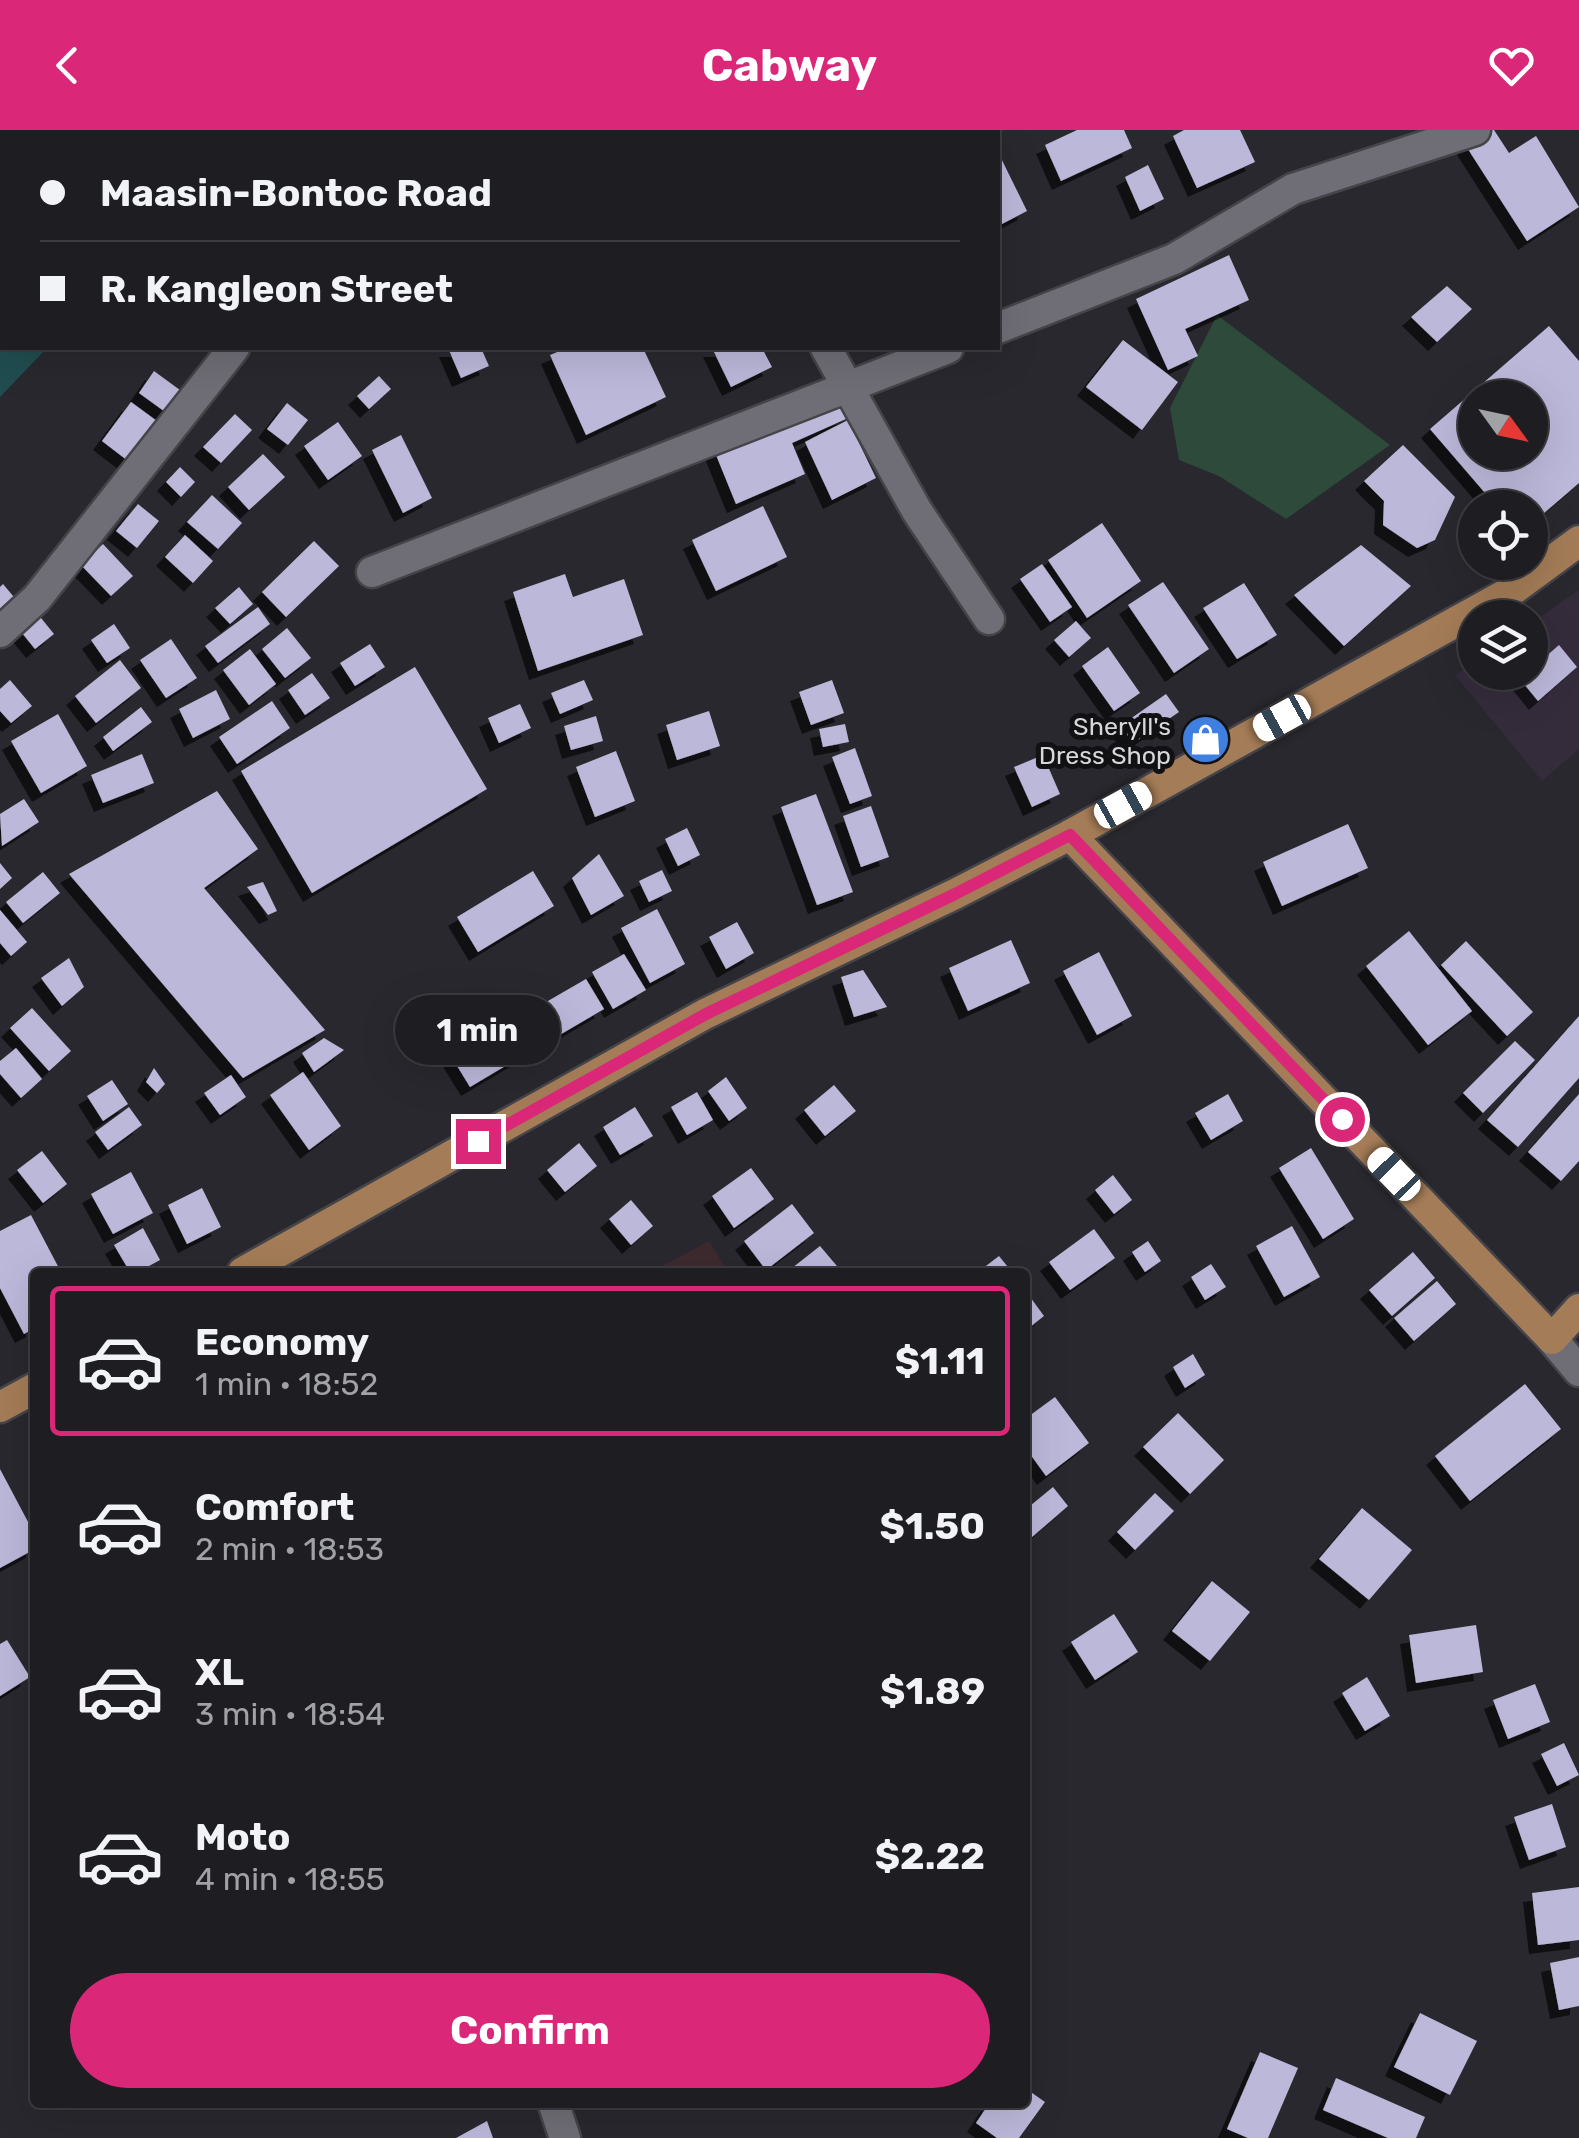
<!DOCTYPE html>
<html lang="en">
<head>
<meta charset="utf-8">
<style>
	body { margin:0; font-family:Rubik,sans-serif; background:#26272a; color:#f1f3f6; height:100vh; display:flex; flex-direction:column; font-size:38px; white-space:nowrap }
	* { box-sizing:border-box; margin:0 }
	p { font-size:32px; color:#a1a2a5 }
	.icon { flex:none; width:55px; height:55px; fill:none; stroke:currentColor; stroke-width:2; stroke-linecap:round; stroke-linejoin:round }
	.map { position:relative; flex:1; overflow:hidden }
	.details { position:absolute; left:30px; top:1138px; width:1000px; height:840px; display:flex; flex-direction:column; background:#1e1e22; border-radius:10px; box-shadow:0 10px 40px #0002,0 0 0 2px #3c3c40 }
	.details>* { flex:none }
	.hud { position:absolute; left:0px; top:0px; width:1000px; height:220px; box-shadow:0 10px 40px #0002,0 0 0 2px #3c3c40; display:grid; align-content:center; height:220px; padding:0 40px; background:#1e1e22 }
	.needle { width:65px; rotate:123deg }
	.controls { position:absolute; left:1458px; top:250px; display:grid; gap:20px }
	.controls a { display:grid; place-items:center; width:90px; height:90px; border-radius:50%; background:#1e1e22; box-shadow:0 10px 40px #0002,0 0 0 2px #3c3c40; font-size:50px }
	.end { position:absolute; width:45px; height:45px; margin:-22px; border:12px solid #db2777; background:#fff; box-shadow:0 0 0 5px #fff }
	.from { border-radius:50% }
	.bubble { position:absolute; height:70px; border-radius:35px; background:#1e1e22; box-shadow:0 10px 40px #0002,0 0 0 2px #3c3c40; font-size:32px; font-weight:700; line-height:70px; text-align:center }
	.car { position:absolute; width:30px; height:60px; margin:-30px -15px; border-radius:12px; box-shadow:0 0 8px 2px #0007; background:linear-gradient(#fff 24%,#345 0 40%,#fff 0 76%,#345 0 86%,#fff 0) }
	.hud b { display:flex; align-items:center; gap:35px; height:95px; font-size:38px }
	.hud b+b { border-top:2px solid #3c3c40 }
	.hud i { width:25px; height:25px; background:#f1f3f6 }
	ul { padding:18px 0 0; list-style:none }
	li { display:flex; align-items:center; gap:30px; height:150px; margin:0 20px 15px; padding:0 20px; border:5px solid transparent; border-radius:10px }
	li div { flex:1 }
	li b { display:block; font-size:38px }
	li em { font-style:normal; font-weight:700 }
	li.current { border-color:#db2777 }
	li>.icon { width:90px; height:90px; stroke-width:1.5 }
	.action { display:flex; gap:20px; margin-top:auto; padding:20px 40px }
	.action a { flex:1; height:115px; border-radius:60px; background:#db2777; color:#fff; font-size:40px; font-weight:700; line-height:115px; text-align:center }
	header { display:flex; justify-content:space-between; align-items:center; height:130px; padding:0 40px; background:#db2777; color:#fff; font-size:45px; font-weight:700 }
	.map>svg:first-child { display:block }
	.commercial { fill:#352c3b }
	.education { fill:#3d2a2f }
	.green { fill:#2d4a3a }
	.water { fill:#214d50 }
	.building { fill:#bcb8da; fill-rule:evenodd; filter:url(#shadow) }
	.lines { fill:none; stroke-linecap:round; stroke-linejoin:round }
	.minor-casing { stroke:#444449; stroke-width:35 }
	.major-casing { stroke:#444449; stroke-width:35 }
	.minor { stroke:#6f6e76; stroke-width:30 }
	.major { stroke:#a47c57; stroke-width:30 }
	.route { stroke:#db2777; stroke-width:12 }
	.labels { text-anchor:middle; stroke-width:10; stroke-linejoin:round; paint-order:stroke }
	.poi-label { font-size:25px; fill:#d7d7db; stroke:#111114; text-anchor:end }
</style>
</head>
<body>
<header><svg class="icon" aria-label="back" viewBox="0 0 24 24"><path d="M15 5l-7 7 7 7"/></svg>Cabway<svg class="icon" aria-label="heart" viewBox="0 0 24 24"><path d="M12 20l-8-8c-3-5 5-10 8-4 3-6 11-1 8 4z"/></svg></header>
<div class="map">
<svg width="1579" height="2008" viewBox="0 0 1579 2008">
	<defs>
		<filter id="shadow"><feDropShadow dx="-9" dy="9" stdDeviation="0" flood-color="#0009"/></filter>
	</defs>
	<rect width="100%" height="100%" fill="#28282e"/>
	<polygon class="commercial" points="1579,460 1579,619 1542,651 1455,545 1475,531 1475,542 1530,542 1530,494"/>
	<polygon class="education" points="709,1111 728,1142 651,1142"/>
	<polygon class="green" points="1217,185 1390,315 1286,389 1219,346 1179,330 1170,278"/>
	<polygon class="water" points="0,0 247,0 2,2 2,218 47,218 0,267"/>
	<g class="building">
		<polygon points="1077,0 1124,0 1132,18 1061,51 1045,15"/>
		<polygon points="1184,0 1240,0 1255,32 1197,58 1173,6"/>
		<polygon points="1490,0 1494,0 1509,23 1536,6 1579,77 1527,111 1466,16"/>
		<polygon points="998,22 1027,81 998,96"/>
		<polygon points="1148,35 1164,69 1140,81 1125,47"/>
		<polygon points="1229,125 1249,170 1185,199 1198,226 1168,240 1136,169"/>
		<polygon points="1447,156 1472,179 1437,212 1411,187"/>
		<path d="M1549,196L1579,231V353L1530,395V378H1498L1430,299ZM1475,268H1530V322H1475Z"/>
		<polygon points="1123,210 1178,252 1142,300 1086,257"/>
		<polygon points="448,218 481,218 489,236 461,248"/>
		<polygon points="567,218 643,218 666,267 586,305 550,225"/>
		<polygon points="712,218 762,218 772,237 731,257"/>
		<polygon points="154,241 184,263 168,284 139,263"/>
		<polygon points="379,246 391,259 369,279 357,266"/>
		<polygon points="835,263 846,289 792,313 805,344 736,374 712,315"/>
		<polygon points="131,272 161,294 132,334 102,311"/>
		<polygon points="287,273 308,290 288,315 267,299"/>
		<polygon points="235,284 252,300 221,333 203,317"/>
		<polygon points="848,290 876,348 832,370 805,312"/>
		<polygon points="338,292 362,326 328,350 304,316"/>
		<polygon points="401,305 432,368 403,383 372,320"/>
		<polygon points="1403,315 1455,367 1435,410 1417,418 1383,395 1384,371 1364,351"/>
		<polygon points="263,324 285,347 249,380 228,357"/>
		<polygon points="180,337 195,352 181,367 166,352"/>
		<polygon points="212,365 242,393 218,419 187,392"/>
		<polygon points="138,374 159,391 137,418 116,401"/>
		<polygon points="763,376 787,427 716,461 692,410"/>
		<polygon points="1102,393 1141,451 1087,488 1048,430"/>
		<polygon points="185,405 213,431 193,453 165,427"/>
		<polygon points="314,411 339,436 286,487 262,462"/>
		<polygon points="103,414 133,446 111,466 81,435"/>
		<polygon points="1361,415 1411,456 1344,516 1294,465"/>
		<polygon points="1042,434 1072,477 1050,492 1020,449"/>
		<polygon points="565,444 573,467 624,449 643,505 538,541 513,462"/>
		<polygon points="1163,452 1209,519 1174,543 1128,475"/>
		<polygon points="1244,453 1277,505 1237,529 1203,478"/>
		<polygon points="3,454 19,473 0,488 0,457"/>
		<polygon points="239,457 253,474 230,494 215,478"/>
		<polygon points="258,477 270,494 218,533 205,516"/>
		<polygon points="37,483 54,504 35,519 18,498"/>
		<polygon points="1076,491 1091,508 1069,527 1054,510"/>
		<polygon points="114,494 130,518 107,533 91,510"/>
		<polygon points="287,498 311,528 285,548 262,519"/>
		<polygon points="171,509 197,548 166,568 140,530"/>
		<polygon points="370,514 385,537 355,556 340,533"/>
		<polygon points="1559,515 1577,537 1538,571 1520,549"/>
		<polygon points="1108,517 1140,563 1114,581 1082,536"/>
		<polygon points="250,519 276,554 249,575 223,540"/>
		<polygon points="120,530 141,558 96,593 75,566"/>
		<polygon points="415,537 487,659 312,763 241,641"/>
		<polygon points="312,543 330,568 305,585 288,560"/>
		<polygon points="10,550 32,576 11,593 0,581 0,559"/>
		<polygon points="584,550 593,570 560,584 551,563"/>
		<polygon points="832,550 844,583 811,595 799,562"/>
		<polygon points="216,560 230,589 193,608 179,579"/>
		<polygon points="1166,564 1179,582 1132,614 1120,596"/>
		<polygon points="272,571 290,598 237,634 219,607"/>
		<polygon points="520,574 531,598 499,613 488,588"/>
		<polygon points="141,577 152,592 113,621 103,607"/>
		<polygon points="709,581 720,616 677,630 666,595"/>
		<polygon points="58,584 87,636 41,663 11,611"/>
		<polygon points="596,586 603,611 571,620 564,596"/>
		<polygon points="845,594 849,612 823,617 819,599"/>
		<polygon points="855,618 872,666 850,674 832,627"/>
		<polygon points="616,621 635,671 595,687 576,637"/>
		<polygon points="142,624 154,653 103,673 91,645"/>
		<polygon points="1043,625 1060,664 1032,677 1014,637"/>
		<polygon points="217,661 258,719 204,758 325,900 243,948 69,744"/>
		<polygon points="816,664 853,762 817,775 781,677"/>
		<polygon points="24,669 39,692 2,716 0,684"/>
		<polygon points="871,676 889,727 861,737 843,686"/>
		<polygon points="1348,694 1368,738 1282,776 1263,732"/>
		<polygon points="687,698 700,725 678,736 665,709"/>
		<polygon points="599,724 624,766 591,785 572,748"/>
		<polygon points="0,733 12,748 0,759"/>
		<polygon points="662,740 672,761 649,772 639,751"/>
		<polygon points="533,741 554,776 478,822 457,787"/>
		<polygon points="43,742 60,763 23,793 6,772"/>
		<polygon points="263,752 277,781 268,785 247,757"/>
		<polygon points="657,779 685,834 650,853 621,798"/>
		<polygon points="0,780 27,812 11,826 0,813"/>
		<polygon points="737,792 754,823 726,839 709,807"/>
		<polygon points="1409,801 1472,881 1428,915 1366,836"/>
		<polygon points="1011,810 1030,853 968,881 949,838"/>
		<polygon points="1466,811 1533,882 1507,906 1441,835"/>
		<polygon points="1099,822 1132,886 1097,905 1063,841"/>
		<polygon points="624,824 646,860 613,879 592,842"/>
		<polygon points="69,828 84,857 62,876 41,848"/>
		<polygon points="863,840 887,877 854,887 841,847"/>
		<polygon points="586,849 604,879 551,910 534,879"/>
		<polygon points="32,878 71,921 49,941 10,898"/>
		<polygon points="525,882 544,913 470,957 451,926"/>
		<polygon points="1579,886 1579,948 1518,1017 1487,990"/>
		<polygon points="324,908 344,920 314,942 302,923"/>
		<polygon points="1515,911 1535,930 1483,983 1463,963"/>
		<polygon points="16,918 42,949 21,968 0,944 0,931"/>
		<polygon points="154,938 165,954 157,963 146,952"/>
		<polygon points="303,942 341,996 309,1020 270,965"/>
		<polygon points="231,945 246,967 220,985 204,963"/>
		<polygon points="726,947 747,978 729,991 708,961"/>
		<polygon points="112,950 128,974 103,991 87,966"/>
		<polygon points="834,955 856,981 825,1006 804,980"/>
		<polygon points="697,962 713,990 687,1005 671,977"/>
		<polygon points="1228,964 1243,991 1211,1010 1195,983"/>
		<polygon points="1579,964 1579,1031 1561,1051 1528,1022"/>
		<polygon points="129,977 142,995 108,1020 95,1002"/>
		<polygon points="635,977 653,1006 620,1025 603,997"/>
		<polygon points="579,1013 597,1036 565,1062 547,1040"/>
		<polygon points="1311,1018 1354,1089 1323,1109 1279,1038"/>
		<polygon points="42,1021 67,1054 43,1073 17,1040"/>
		<polygon points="751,1038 774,1069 734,1098 712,1066"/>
		<polygon points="131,1042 153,1083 113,1104 91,1064"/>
		<polygon points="1113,1045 1132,1070 1114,1084 1095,1060"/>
		<polygon points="202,1058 221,1097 187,1114 168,1075"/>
		<polygon points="631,1070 653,1096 631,1115 609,1089"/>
		<polygon points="792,1074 814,1103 766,1140 744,1111"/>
		<polygon points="31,1085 61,1142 35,1142 35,1198 24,1204 0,1158 0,1101"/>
		<polygon points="1292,1096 1320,1147 1284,1167 1256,1116"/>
		<polygon points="143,1098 160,1130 138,1142 130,1142 114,1115"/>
		<polygon points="1094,1099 1115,1128 1070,1160 1049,1132"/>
		<polygon points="1148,1111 1161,1131 1145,1142 1132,1122"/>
		<polygon points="820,1116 842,1142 787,1142"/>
		<polygon points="1413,1122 1435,1148 1392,1186 1369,1160"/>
		<polygon points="999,1126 1012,1142 978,1142"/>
		<polygon points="1211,1134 1226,1157 1205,1170 1191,1147"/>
		<polygon points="1437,1151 1456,1174 1414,1211 1394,1188"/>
		<polygon points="1025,1160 1044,1186 1025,1201"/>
		<polygon points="1193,1224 1205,1245 1185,1258 1173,1237"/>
		<polygon points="1525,1254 1561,1299 1470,1371 1435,1326"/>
		<polygon points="1055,1267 1089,1313 1046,1346 1025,1317 1025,1289"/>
		<polygon points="1178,1283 1224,1330 1190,1364 1143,1317"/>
		<polygon points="0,1339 35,1405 35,1419 0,1438"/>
		<polygon points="1053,1357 1068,1376 1025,1413 1025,1380"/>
		<polygon points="1155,1363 1174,1381 1135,1420 1117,1402"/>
		<polygon points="1362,1378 1412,1420 1369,1470 1319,1429"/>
		<polygon points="1212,1451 1250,1482 1210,1531 1172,1501"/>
		<polygon points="1114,1484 1138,1522 1095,1550 1071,1512"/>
		<polygon points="1476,1495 1483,1542 1416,1553 1409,1505"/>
		<polygon points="7,1510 30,1547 0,1566 0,1514"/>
		<polygon points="1367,1547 1390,1586 1365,1601 1342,1563"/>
		<polygon points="1535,1554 1550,1592 1508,1609 1493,1570"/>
		<polygon points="1564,1613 1579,1645 1557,1656 1541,1624"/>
		<polygon points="1552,1674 1566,1717 1529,1730 1514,1687"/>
		<polygon points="1579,1757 1579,1810 1538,1815 1532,1763"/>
		<polygon points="1579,1827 1579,1876 1559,1880 1550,1833"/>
		<polygon points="1420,1883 1477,1911 1450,1965 1394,1937"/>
		<polygon points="1260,1922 1298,1938 1268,2008 1248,2008 1227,1999"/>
		<polygon points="1336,1948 1425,1987 1416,2008 1388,2008 1323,1980"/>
		<polygon points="1025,1958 1045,1972 1019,2008 997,2008 976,1993 990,1972 1025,1972"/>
		<polygon points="487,1991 493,2008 456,2008"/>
	</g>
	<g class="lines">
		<defs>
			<g id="minor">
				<polyline points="708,0 709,2"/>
				<polyline points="420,2 422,0"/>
				<polyline points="998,198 1174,129 1293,59 1475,0"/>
				<polyline points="826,218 917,381 989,489"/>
				<polyline points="372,442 948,218"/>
				<polyline points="0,502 37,468 234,218"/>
				<polyline points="1552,1209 1579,1241"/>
				<polyline points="553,1972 565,2008"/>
			</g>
			<g id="major">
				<polyline points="1070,705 1552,1209 1579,1179"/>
				<polyline points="243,1142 705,884 955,764 1070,705 1510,462 1579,411"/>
				<polyline points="0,1277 35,1258"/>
			</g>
		</defs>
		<use href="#minor" class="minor-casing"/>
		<use href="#major" class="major-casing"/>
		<use href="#minor" class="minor"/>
		<use href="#major" class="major"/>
	</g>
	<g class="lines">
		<polyline class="route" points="478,1011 706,884 955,764 1070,705 1342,989"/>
	</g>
	<defs>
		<symbol id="shop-disc" viewBox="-11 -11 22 22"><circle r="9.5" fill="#3f7fe0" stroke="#111114"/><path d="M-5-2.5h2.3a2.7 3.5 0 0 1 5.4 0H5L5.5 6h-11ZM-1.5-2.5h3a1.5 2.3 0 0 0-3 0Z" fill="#fff"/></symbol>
	</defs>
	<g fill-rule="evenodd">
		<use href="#shop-disc" x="1178" y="582" width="55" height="55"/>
	</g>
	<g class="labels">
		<g class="poi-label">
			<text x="1171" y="605">Sheryll's<tspan x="1171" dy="29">Dress Shop</tspan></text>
		</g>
	</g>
</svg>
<div class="controls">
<a><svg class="needle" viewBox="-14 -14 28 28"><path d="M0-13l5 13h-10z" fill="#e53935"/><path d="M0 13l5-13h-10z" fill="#a1a2a5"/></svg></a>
<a><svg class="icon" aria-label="locate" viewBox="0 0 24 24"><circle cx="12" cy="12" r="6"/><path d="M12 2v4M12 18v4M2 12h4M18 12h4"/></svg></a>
<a><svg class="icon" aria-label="layers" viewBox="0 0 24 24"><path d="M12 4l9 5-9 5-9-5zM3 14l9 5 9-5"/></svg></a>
</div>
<i class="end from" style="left:1342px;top:989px"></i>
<i class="end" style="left:478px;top:1011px"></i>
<div class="bubble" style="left:395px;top:865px;width:165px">1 min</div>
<i class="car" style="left:1282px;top:588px;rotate:241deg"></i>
<i class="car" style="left:1123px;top:675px;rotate:61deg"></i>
<i class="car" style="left:1394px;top:1044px;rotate:316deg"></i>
<div class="hud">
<b><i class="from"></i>Maasin-Bontoc Road</b>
<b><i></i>R. Kangleon Street</b>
</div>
<section class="details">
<ul>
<li class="current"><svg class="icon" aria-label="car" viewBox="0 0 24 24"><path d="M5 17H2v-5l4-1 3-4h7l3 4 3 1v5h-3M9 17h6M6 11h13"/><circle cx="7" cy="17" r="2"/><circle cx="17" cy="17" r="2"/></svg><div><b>Economy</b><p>1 min · 18:52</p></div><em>$1.11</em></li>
<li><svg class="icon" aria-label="car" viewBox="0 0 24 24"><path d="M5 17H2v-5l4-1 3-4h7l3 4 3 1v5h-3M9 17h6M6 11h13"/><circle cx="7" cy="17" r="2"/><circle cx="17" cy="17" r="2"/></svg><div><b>Comfort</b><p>2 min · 18:53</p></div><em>$1.50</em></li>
<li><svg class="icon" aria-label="car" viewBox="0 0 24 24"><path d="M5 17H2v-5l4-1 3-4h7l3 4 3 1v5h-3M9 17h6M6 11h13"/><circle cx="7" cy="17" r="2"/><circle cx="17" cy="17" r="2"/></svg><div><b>XL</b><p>3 min · 18:54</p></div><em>$1.89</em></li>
<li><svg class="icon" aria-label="car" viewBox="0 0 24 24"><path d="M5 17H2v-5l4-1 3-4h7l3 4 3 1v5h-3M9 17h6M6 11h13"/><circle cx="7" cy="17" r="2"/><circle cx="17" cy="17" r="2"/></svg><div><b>Moto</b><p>4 min · 18:55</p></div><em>$2.22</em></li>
</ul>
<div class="action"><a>Confirm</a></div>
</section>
</div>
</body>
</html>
